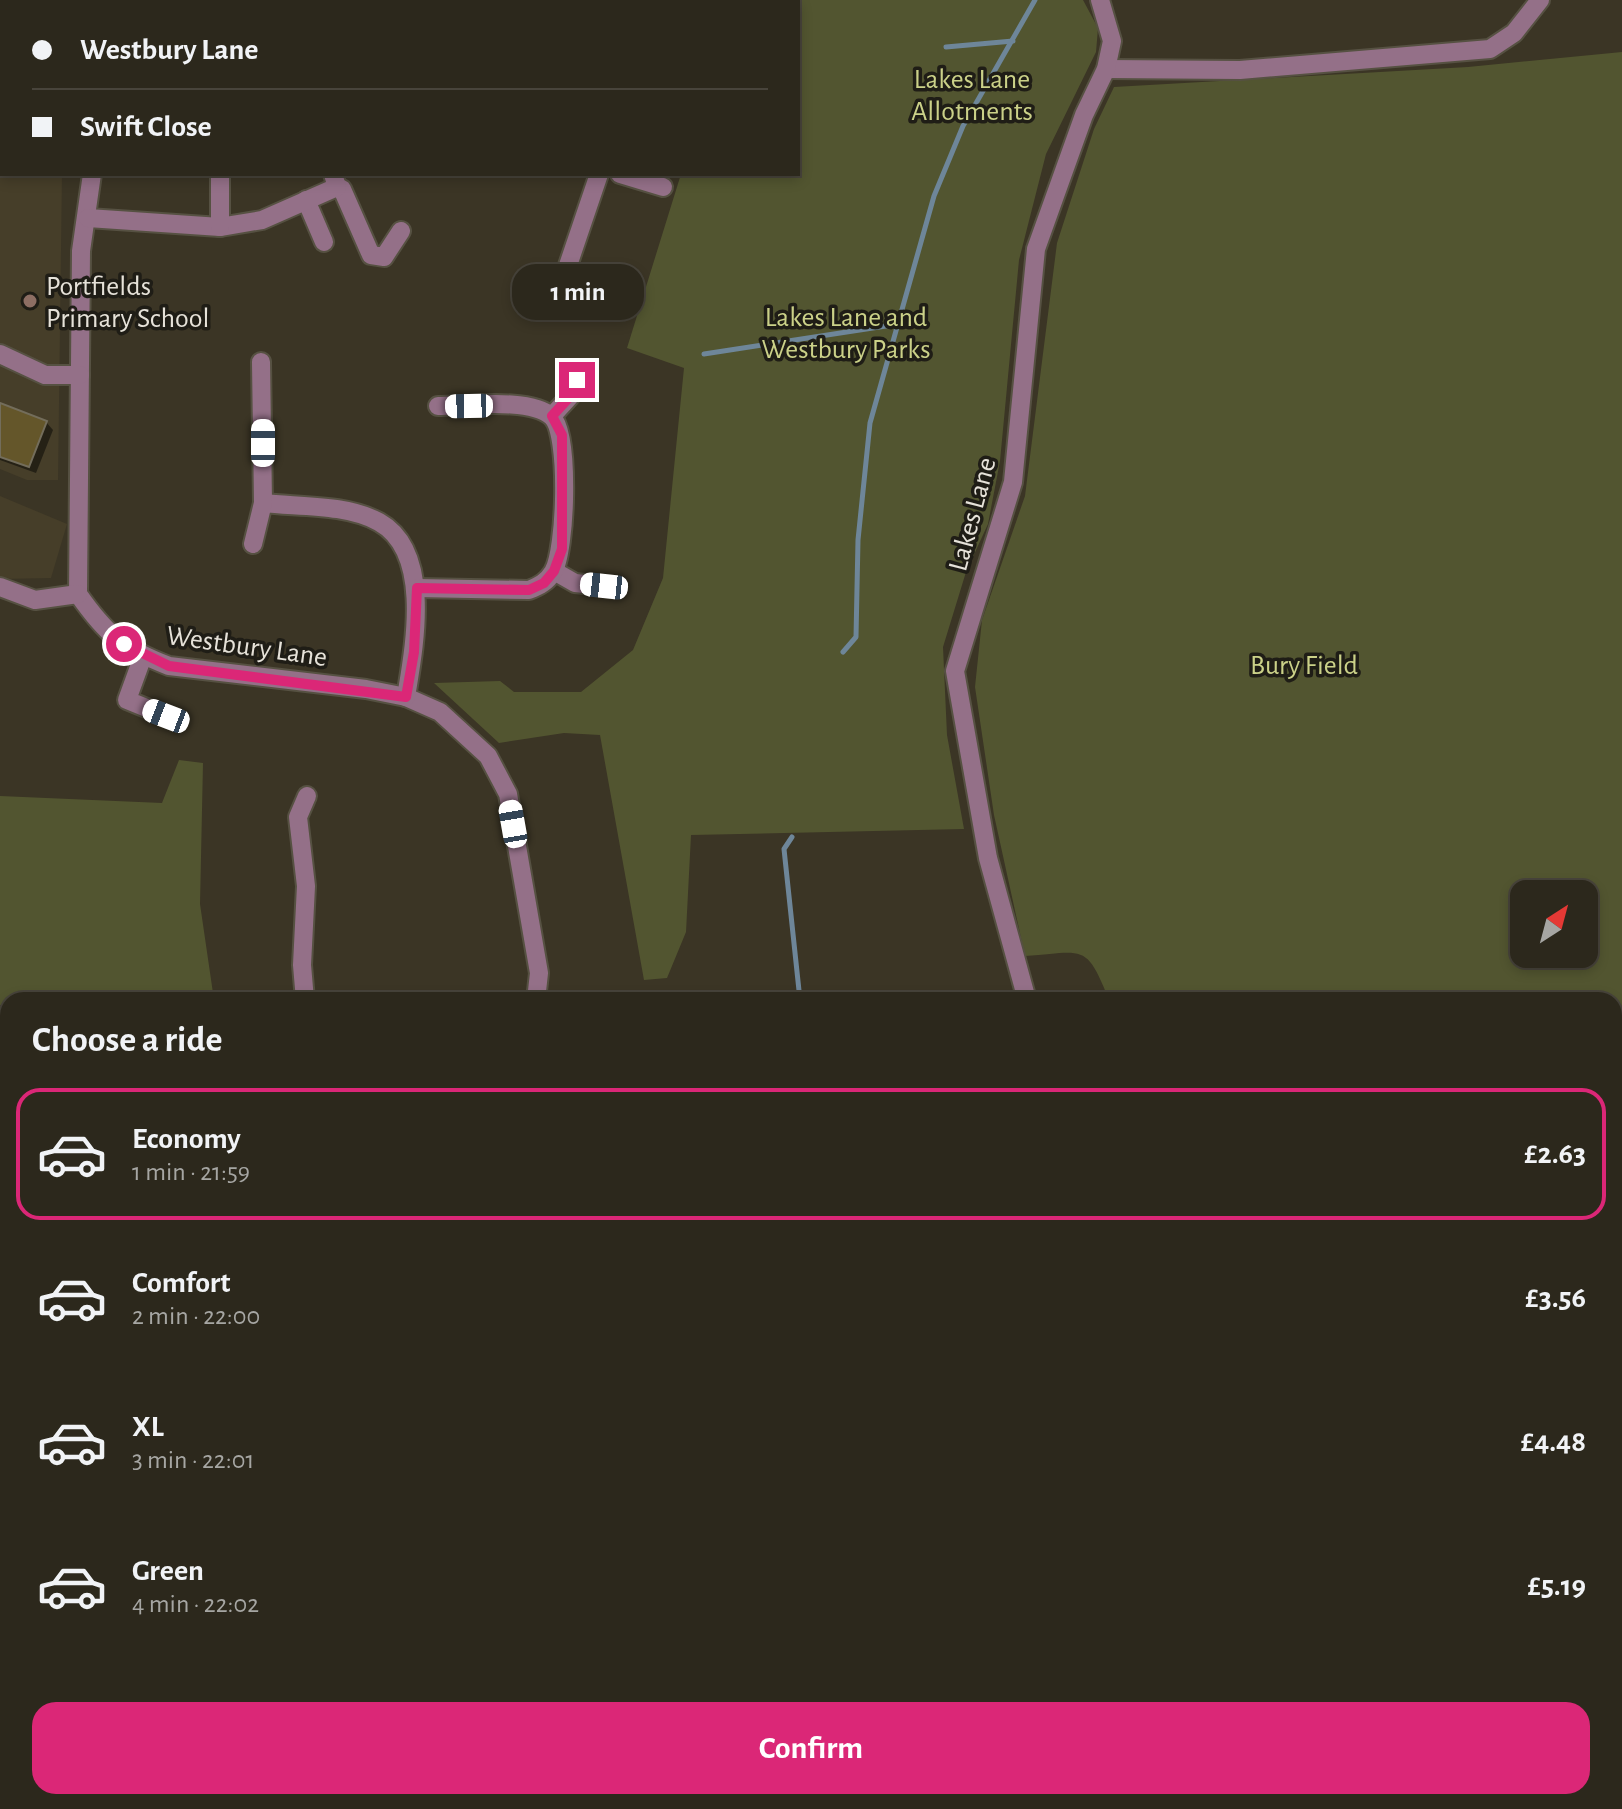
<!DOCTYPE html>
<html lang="en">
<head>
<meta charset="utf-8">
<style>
	body { margin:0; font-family:"Alegreya Sans",sans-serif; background:#383429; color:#f1f3f6; height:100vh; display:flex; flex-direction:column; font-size:30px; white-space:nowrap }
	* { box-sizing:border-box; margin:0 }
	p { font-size:26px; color:#a6a6a3 }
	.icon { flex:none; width:44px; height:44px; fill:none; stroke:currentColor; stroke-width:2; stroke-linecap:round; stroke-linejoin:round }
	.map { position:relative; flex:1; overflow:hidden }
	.drawer { position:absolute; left:0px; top:992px; width:1622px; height:818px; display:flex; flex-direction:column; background:#2c281c; border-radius:24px 24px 0 0; box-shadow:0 4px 12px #0003,0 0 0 2px #48443b }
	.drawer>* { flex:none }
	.banner { position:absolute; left:0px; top:0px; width:800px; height:176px; box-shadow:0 4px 12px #0003,0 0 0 2px #48443b; display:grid; align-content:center; height:176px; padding:0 32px; background:#2c281c }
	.needle { width:52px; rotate:36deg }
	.fabs { position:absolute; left:1510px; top:880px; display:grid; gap:16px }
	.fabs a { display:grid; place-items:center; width:88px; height:88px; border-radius:16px; background:#2c281c; box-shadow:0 4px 12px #0003,0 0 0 2px #48443b; font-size:40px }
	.end { position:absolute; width:36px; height:36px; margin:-18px; border:10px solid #db2777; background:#fff; box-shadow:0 0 0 4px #fff }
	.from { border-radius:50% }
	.bubble { position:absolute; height:56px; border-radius:24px; background:#2c281c; box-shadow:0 4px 12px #0003,0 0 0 2px #48443b; font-size:26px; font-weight:700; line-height:56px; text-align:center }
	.car { position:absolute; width:24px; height:48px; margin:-24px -12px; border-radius:10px; box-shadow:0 0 6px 2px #0007; background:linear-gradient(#fff 24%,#345 0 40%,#fff 0 76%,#345 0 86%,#fff 0) }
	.banner b { display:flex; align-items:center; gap:28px; height:76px; font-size:30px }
	.banner b+b { border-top:2px solid #48443b }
	.banner i { width:20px; height:20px; background:#f1f3f6 }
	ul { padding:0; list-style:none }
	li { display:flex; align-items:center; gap:24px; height:132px; margin:0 16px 12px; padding:0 16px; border:4px solid transparent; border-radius:24px }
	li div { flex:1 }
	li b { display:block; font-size:30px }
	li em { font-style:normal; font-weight:700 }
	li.current { border-color:#db2777 }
	li>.icon { width:72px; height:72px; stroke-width:1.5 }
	h2 { padding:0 32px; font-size:36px; line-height:96px }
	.button { display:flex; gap:16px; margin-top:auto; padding:16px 32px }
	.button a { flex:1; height:92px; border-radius:24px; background:#db2777; color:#fff; font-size:32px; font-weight:700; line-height:92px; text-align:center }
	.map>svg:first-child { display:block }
	.built { fill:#463e29 }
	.green { fill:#525530; fill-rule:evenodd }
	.shadow { fill:#0007 }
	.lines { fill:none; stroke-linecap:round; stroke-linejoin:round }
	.stream { stroke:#6e8699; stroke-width:5 }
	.building { fill:#64562a; stroke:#736d5b; stroke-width:2 }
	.minor-casing { stroke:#565142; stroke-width:22 }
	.minor { stroke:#947088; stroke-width:18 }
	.route { stroke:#db2777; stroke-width:10 }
	.education-dot { fill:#8d6e63; stroke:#1f1d16; stroke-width:3 }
	.labels { text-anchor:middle; stroke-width:7; stroke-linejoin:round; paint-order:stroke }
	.park-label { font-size:28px; fill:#cbd188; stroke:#1f1d16 }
	.poi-label { font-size:28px; fill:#e6e2d9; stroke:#1f1d16; text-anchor:start }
	.street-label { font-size:28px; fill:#e6e2d9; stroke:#1f1d16 }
</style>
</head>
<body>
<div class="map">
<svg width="1622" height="1809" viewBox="0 0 1622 1809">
	<rect width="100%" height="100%" fill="#3b3525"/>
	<g class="built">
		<polygon points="0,0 64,0 2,2 2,174 62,174 58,480 27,480 0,469"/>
		<polygon points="0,496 67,524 51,578 0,579"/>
	</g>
	<g class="green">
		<polygon points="793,0 1083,0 1098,28 1096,52 1046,154 1019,260 1000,461 988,524 966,572 943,647 947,735 964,829 691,835 686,932 667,978 644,980 600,735 564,733 499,743 434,683 500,681 514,692 581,692 633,650 663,578 684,368 627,348 681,174 798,174 798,2"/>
		<path d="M1622,52V1809H1520L1516,1802H1614V1000H1109C1086,942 1084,952 1025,956L994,815L975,687L982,620L1025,496L1057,243L1094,129L1114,87L1468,67ZM1524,894H1584V954H1524Z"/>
		<polygon points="179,760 203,763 200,904 214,1000 8,1000 8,1005 0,1005 0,796 162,803"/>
		<polygon points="1064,1802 1157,1802 1161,1809 1051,1809"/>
	</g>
	<g class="shadow">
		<polygon points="93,0 123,0 93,2"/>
		<polygon points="0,405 46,422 53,430 36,473 0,460"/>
	</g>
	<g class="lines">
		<g class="stream">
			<polyline points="946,47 1013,41"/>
			<polyline points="704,354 899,324"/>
			<polyline points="843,652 856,637 858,540 870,423 934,196 963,126 1035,0"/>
			<polyline points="792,837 784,849 800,1000"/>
			<polyline points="1157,1802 1160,1809"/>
		</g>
	</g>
	<polygon class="building" points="0,403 47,421 29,467 0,457"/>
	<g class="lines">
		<defs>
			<g id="minor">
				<polyline points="213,0 213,2"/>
				<polyline points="512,0 515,2"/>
				<polyline points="695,0 699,2"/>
				<polyline points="323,2 326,0"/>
				<polyline points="483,2 484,0"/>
				<polyline points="599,2 600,0"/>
				<polyline points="1106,69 1240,70 1490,49 1514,33 1540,0"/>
				<path d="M92,174L81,251L78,594C106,634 122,648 169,666L366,689L406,697L440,712L488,756L508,794L539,973L536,1000"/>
				<polyline points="620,174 663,187"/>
				<polyline points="337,187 342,189 371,255 384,257 401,231"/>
				<polyline points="306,200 324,242"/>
				<polyline points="88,218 220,227 262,220 337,187 333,174"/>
				<polyline points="220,227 220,174"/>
				<polyline points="559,292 599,174"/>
				<polyline points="0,354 45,375 80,375"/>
				<polyline points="552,416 574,392 577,380"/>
				<path d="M263,503C300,507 346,504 379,522C433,552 414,648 406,697"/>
				<polyline points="253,544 263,503 261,362"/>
				<polyline points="554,571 575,583 604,586"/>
				<polyline points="0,587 35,600 78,594"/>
				<path d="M417,588L529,590C539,586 547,582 553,572C566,551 570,434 552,417C532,397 465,406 438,406"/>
				<polyline points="143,656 127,700 166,716"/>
				<polyline points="305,1000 302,965 306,886 298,817 307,796"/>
				<polyline points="1027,1000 988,858 955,671 1013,482 1036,249 1084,115 1106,69 1112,41 1100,0"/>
				<polyline points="0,1288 8,1286"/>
				<polyline points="0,1470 8,1469"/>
				<polyline points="0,1777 8,1783"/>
				<polyline points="34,1802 44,1809"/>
				<polyline points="764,1802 764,1809"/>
				<polyline points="922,1802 923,1809"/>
				<polyline points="1315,1802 1318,1809"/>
				<polyline points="644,1809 647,1802"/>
			</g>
		</defs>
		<use href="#minor" class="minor-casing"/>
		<use href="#minor" class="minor"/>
	</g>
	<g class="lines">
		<polyline class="route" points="124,644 169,666 406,697 414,652 417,588 529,590 544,583 554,571 562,549 562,435 552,416 574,392 577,380"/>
	</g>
	<circle class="education-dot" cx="30" cy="301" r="8"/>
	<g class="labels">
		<g class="park-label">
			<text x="972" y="88">Lakes Lane<tspan x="972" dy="32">Allotments</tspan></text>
			<text x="846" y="326">Lakes Lane and<tspan x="846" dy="32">Westbury Parks</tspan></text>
			<text x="1304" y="674">Bury Field</text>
		</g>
		<g class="poi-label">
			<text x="46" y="295">Portfields<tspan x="46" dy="32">Primary School</tspan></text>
		</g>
		<g class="street-label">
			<text transform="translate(971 514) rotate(-75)" y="10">Lakes Lane</text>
			<text transform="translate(247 645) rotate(8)" y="10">Westbury Lane</text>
		</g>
	</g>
</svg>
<div class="fabs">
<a><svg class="needle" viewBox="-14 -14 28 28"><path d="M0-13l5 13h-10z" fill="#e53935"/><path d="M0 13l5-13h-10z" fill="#a6a6a3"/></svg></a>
</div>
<i class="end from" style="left:124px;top:644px"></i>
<i class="end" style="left:577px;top:380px"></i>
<div class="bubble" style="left:512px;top:264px;width:132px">1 min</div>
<i class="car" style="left:469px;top:406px;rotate:269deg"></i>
<i class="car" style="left:263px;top:443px;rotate:0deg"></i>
<i class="car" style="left:604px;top:586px;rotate:276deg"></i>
<i class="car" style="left:166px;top:716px;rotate:291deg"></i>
<i class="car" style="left:513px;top:824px;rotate:350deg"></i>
<div class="banner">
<b><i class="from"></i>Westbury Lane</b>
<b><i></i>Swift Close</b>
</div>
<section class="drawer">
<h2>Choose a ride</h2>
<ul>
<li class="current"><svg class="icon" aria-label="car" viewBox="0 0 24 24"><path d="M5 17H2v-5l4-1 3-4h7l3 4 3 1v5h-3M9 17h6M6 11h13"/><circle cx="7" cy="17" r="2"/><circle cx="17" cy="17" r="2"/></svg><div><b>Economy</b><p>1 min · 21:59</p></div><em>£2.63</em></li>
<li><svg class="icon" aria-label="car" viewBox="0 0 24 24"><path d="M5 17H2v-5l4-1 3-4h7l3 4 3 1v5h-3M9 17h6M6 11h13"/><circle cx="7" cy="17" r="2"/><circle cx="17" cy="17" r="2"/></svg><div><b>Comfort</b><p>2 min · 22:00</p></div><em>£3.56</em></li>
<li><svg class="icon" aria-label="car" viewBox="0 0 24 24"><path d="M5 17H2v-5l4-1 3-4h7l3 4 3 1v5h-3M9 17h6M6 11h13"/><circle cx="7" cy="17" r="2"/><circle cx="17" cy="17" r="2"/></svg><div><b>XL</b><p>3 min · 22:01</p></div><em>£4.48</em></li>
<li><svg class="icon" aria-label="car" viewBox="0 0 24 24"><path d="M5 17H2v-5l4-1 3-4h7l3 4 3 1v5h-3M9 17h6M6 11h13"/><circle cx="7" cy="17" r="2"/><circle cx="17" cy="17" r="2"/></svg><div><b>Green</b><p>4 min · 22:02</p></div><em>£5.19</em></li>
</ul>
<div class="button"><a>Confirm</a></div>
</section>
</div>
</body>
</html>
